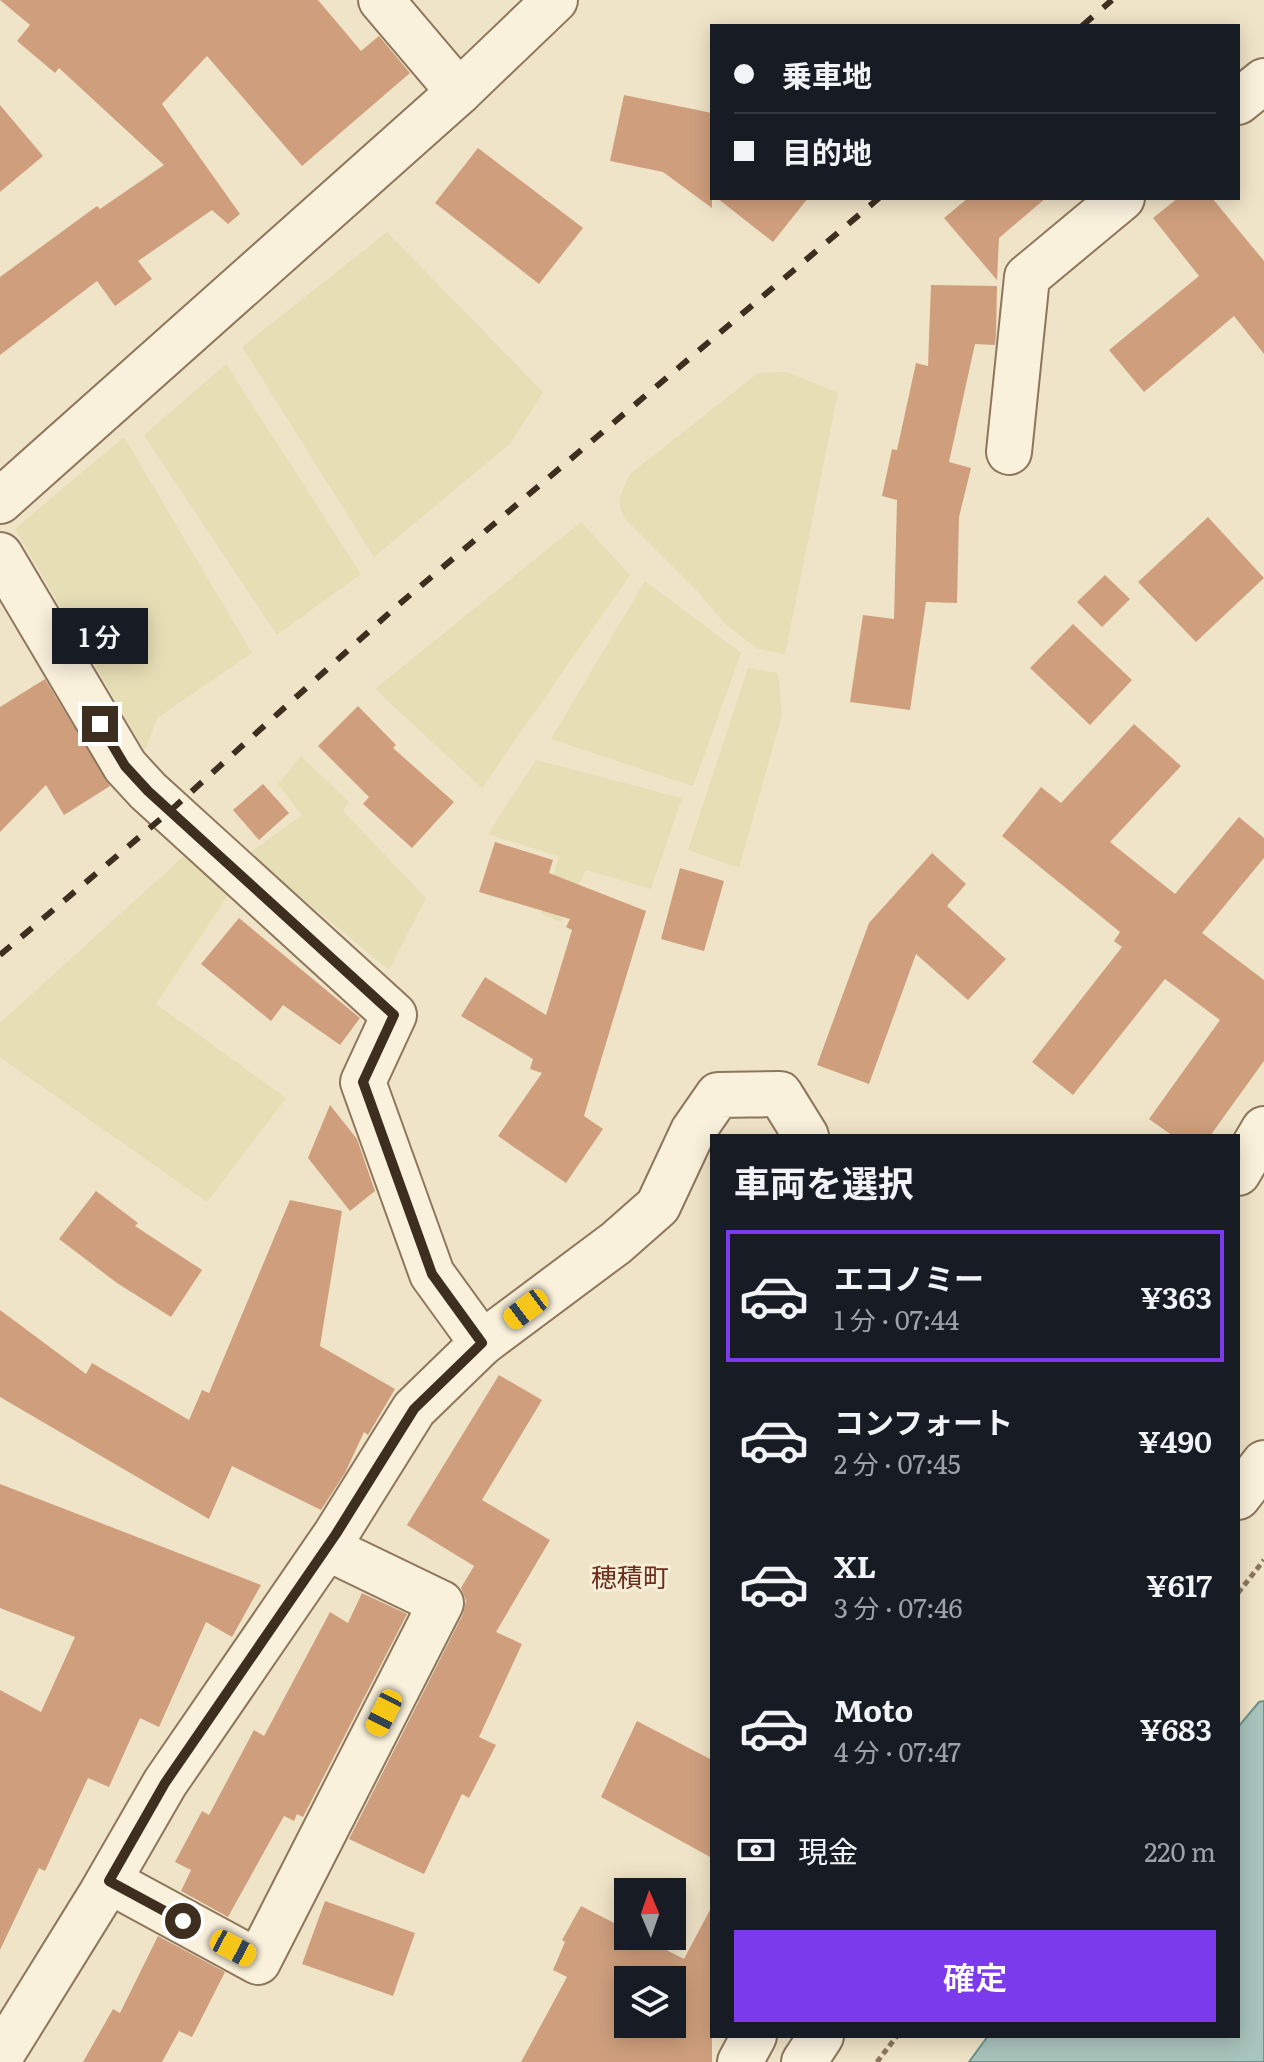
<!DOCTYPE html>
<html lang="ja">
<head>
<meta charset="utf-8">
<style>
	body { margin:0; font-family:Literata,"Noto Sans JP",serif; background:#242831; color:#f1f3f6; height:100vh; display:flex; flex-direction:column; font-size:30px; white-space:nowrap }
	* { box-sizing:border-box; margin:0 }
	p { font-size:26px; color:#9ea1a6 }
	.icon { flex:none; width:44px; height:44px; fill:none; stroke:currentColor; stroke-width:2; stroke-linecap:round; stroke-linejoin:round }
	.map { position:relative; flex:1; overflow:hidden }
	.drawer { position:absolute; left:710px; top:1134px; width:530px; height:904px; display:flex; flex-direction:column; background:#171b24; border-radius:0px; box-shadow:0 4px 20px #0003 }
	.drawer>* { flex:none }
	.guide { position:absolute; left:710px; top:24px; width:530px; height:176px; border-radius:0px; box-shadow:0 4px 20px #0003; display:grid; align-content:center; height:176px; padding:0 24px; background:#171b24 }
	.needle { width:52px; rotate:358deg }
	.fabs { position:absolute; left:614px; top:1878px; display:grid; gap:16px }
	.fabs a { display:grid; place-items:center; width:72px; height:72px; border-radius:0px; background:#171b24; box-shadow:0 4px 20px #0003; font-size:40px }
	.end { position:absolute; width:36px; height:36px; margin:-18px; border:10px solid #3d2e20; background:#fff; box-shadow:0 0 0 4px #fff }
	.from { border-radius:50% }
	.bubble { position:absolute; height:56px; border-radius:0px; background:#171b24; box-shadow:0 4px 20px #0003; font-size:26px; font-weight:600; line-height:56px; text-align:center }
	.car { position:absolute; width:24px; height:48px; margin:-24px -12px; border-radius:10px; box-shadow:0 0 6px 2px #0007; background:linear-gradient(#f5c518 24%,#345 0 40%,#f5c518 0 76%,#345 0 86%,#f5c518 0) }
	.guide b { display:flex; align-items:center; gap:28px; height:76px; font-size:30px }
	.guide b+b { border-top:2px solid #363941 }
	.guide i { width:20px; height:20px; background:#f1f3f6 }
	ul { padding:0; list-style:none }
	li { display:flex; align-items:center; gap:24px; height:132px; margin:0 16px 12px; padding:0 8px; border:4px solid transparent; border-radius:0px }
	li div { flex:1 }
	li b { display:block; font-size:30px }
	li em { font-style:normal; font-weight:600 }
	li.current { border-color:#7c3aed }
	li>.icon { width:72px; height:72px; stroke-width:1.5 }
	h2 { padding:0 24px; font-size:36px; line-height:96px }
	.pay { display:flex; align-items:center; gap:20px; height:88px; padding:0 24px; font-size:30px }
	.pay p { margin-inline-start:auto }
	.action { display:flex; gap:16px; margin-top:auto; padding:16px 24px }
	.action a { flex:1; height:92px; border-radius:0px; background:#7c3aed; color:#fff; font-size:32px; font-weight:600; line-height:92px; text-align:center }
	.map>svg:first-child { display:block }
	.farmland { fill:#e6deb5 }
	.water { fill:#a9c4bc; stroke:#6f938a; stroke-width:2 }
	.building { fill:#cf9f7d; fill-rule:evenodd }
	.lines { fill:none; stroke-linecap:round; stroke-linejoin:round }
	.minor-casing { stroke:#8d765c; stroke-width:48 }
	.path { stroke:#8d765c; stroke-width:5; stroke-dasharray:6 4; stroke-linecap:butt }
	.minor { stroke:#faf1dc; stroke-width:44 }
	.rail { stroke:#3d2e20; stroke-width:6; stroke-dasharray:14 14; stroke-linecap:butt }
	.route { stroke:#3d2e20; stroke-width:10 }
	.labels { text-anchor:middle; stroke-width:6; stroke-linejoin:round; paint-order:stroke }
	.quarter-label { font-size:26px; fill:#6b2e1e; stroke:#f7eed8 }
</style>
</head>
<body>
<div class="map">
<svg width="1264" height="2062" viewBox="0 0 1264 2062">
	<rect width="100%" height="100%" fill="#f0e4c8"/>
	<g class="farmland">
		<polygon points="387,232 543,392 511,443 374,557 242,347"/>
		<polygon points="226,364 361,574 277,635 144,435"/>
		<polygon points="787,372 838,393 785,654 758,649 725,624 699,593 623,517 619,499 630,474 758,373"/>
		<polygon points="124,437 252,653 157,718 145,751 15,529"/>
		<polygon points="581,522 630,575 482,788 375,689"/>
		<polygon points="645,581 741,653 693,786 551,739"/>
		<polygon points="748,668 778,673 782,715 739,868 688,850"/>
		<polygon points="301,756 349,802 343,811 426,898 389,970 248,854 302,815 278,784"/>
		<polygon points="536,760 682,798 651,889 586,870 561,922 541,914 559,857 488,834"/>
		<polygon points="184,856 233,888 156,1004 286,1098 207,1202 0,1057 0,1023"/>
	</g>
	<polygon class="water" points="1264,1701 1264,2062 969,2062 988,2036 1238,2036 1238,1727 1259,1702"/>
	<g class="building">
		<polygon points="0,0 318,0 361,51 379,36 410,73 302,166 207,56 162,104 240,214 228,224 212,210 138,261 152,279 115,306 97,281 0,355 0,277 97,206 100,209 164,165 59,68 55,73 17,41 30,25"/>
		<polygon points="624,95 712,113 712,208 663,172 610,161"/>
		<polygon points="0,105 43,156 0,192"/>
		<polygon points="478,148 583,228 539,284 435,203"/>
		<polygon points="717,198 808,198 773,242"/>
		<polygon points="968,198 1046,198 999,238 997,280 944,218"/>
		<polygon points="1178,198 1212,198 1264,261 1264,354 1234,316 1144,392 1109,350 1199,276 1153,218"/>
		<polygon points="931,285 997,286 996,335 995,345 975,344 949,462 971,468 959,517 957,603 926,602 910,710 850,702 863,615 894,619 897,500 882,496 892,449 897,450 916,363 928,366"/>
		<polygon points="1208,517 1264,578 1196,642 1138,582"/>
		<polygon points="1105,575 1130,599 1102,627 1077,602"/>
		<polygon points="1073,624 1132,680 1090,725 1030,668"/>
		<polygon points="45,679 110,786 64,815 46,785 0,832 0,707"/>
		<polygon points="358,706 396,745 393,748 454,802 412,848 363,804 369,797 318,746"/>
		<polygon points="1134,724 1181,766 1110,842 1175,894 1239,817 1264,838 1264,858 1202,933 1264,980 1264,1061 1210,1136 1173,1136 1149,1119 1220,1020 1165,979 1073,1095 1032,1062 1122,947 1114,941 1120,932 1002,836 1041,787 1061,803"/>
		<polygon points="263,784 289,813 259,840 233,810"/>
		<polygon points="495,842 553,860 549,873 646,911 584,1116 603,1129 566,1183 498,1136 542,1073 530,1069 533,1059 461,1016 485,977 546,1015 572,930 566,927 570,919 479,892"/>
		<polygon points="932,853 966,884 947,906 1006,959 968,1000 916,954 869,1084 817,1065 869,923"/>
		<polygon points="680,868 724,881 704,951 661,939"/>
		<polygon points="239,918 360,1018 340,1045 283,1005 271,1021 201,964"/>
		<polygon points="330,1105 357,1139 375,1191 350,1211 308,1158"/>
		<polygon points="96,1191 138,1223 135,1226 202,1270 171,1317 117,1283 59,1239"/>
		<polygon points="290,1200 342,1211 320,1346 395,1389 368,1435 364,1432 345,1473 321,1510 232,1466 209,1519 0,1397 0,1310 86,1374 92,1363 189,1420 202,1390 209,1393"/>
		<polygon points="499,1375 542,1400 482,1500 550,1540 496,1632 522,1644 479,1737 496,1745 469,1798 462,1794 424,1874 349,1839 463,1614 466,1601 461,1588 474,1566 407,1525"/>
		<polygon points="0,1484 261,1585 232,1637 206,1622 159,1727 140,1718 109,1787 88,1778 45,1871 39,1868 0,1950 0,1690 41,1712 75,1637 0,1608"/>
		<polygon points="362,1593 407,1614 303,1817 297,1814 294,1821 284,1816 228,1917 181,1891 191,1870 175,1862 202,1811 209,1815 254,1730 264,1736 330,1612 348,1623"/>
		<polygon points="637,1721 712,1760 712,1858 601,1797"/>
		<polygon points="325,1901 415,1933 393,1996 302,1964"/>
		<path d="M581,1906L628,1930V1936H639L684,1959L712,1906V2062H521L567,1977L553,1970L565,1942L562,1940ZM628,1980H672V2024H628Z"/>
		<polygon points="158,1936 225,1972 192,2037 179,2031 162,2062 83,2062 113,2009 120,2013"/>
	</g>
	<g class="lines">
		<defs>
			<g id="minor">
				<polyline points="381,0 459,92"/>
				<polyline points="1238,102 1264,81"/>
				<polyline points="1009,452 1027,277 1122,198"/>
				<polyline points="0,501 459,92 555,0"/>
				<polyline points="0,555 125,766 148,791 394,1015 363,1082 432,1274 482,1343"/>
				<polyline points="1238,1173 1264,1129"/>
				<polyline points="1238,1497 1264,1463"/>
				<polyline points="109,1881 258,1962 441,1603 327,1548"/>
				<polyline points="0,2057 101,1894 165,1783 336,1534 414,1409 482,1343 616,1243 658,1206 693,1131 718,1095 780,1094 806,1136"/>
				<polyline points="740,2062 754,2036"/>
				<polyline points="804,2062 821,2036"/>
			</g>
		</defs>
		<use href="#minor" class="minor-casing"/>
		<g class="path">
			<polyline points="1238,1593 1264,1560"/>
			<polyline points="877,2062 897,2036"/>
		</g>
		<use href="#minor" class="minor"/>
		<g class="rail">
			<polyline points="1082,26 1112,0"/>
			<polyline points="0,955 170,811 397,606 879,198"/>
		</g>
	</g>
	<g class="lines">
		<polyline class="route" points="100,724 125,766 148,791 394,1015 363,1082 432,1274 482,1343 414,1409 336,1534 165,1783 109,1881 183,1921"/>
	</g>
	<g class="labels">
		<g class="quarter-label">
			<text x="630" y="1587">穂積町</text>
		</g>
	</g>
</svg>
<div class="fabs">
<a><svg class="needle" viewBox="-14 -14 28 28"><path d="M0-13l5 13h-10z" fill="#e53935"/><path d="M0 13l5-13h-10z" fill="#9ea1a6"/></svg></a>
<a><svg class="icon" aria-label="layers" viewBox="0 0 24 24"><path d="M12 4l9 5-9 5-9-5zM3 14l9 5 9-5"/></svg></a>
</div>
<i class="end from" style="left:183px;top:1921px"></i>
<i class="end" style="left:100px;top:724px"></i>
<div class="bubble" style="left:52px;top:608px;width:96px">1 分</div>
<i class="car" style="left:526px;top:1309px;rotate:233deg"></i>
<i class="car" style="left:384px;top:1713px;rotate:207deg"></i>
<i class="car" style="left:233px;top:1948px;rotate:118deg"></i>
<div class="guide">
<b><i class="from"></i>乗車地</b>
<b><i></i>目的地</b>
</div>
<section class="drawer">
<h2>車両を選択</h2>
<ul>
<li class="current"><svg class="icon" aria-label="car" viewBox="0 0 24 24"><path d="M5 17H2v-5l4-1 3-4h7l3 4 3 1v5h-3M9 17h6M6 11h13"/><circle cx="7" cy="17" r="2"/><circle cx="17" cy="17" r="2"/></svg><div><b>エコノミー</b><p>1 分 · 07:44</p></div><em>¥363</em></li>
<li><svg class="icon" aria-label="car" viewBox="0 0 24 24"><path d="M5 17H2v-5l4-1 3-4h7l3 4 3 1v5h-3M9 17h6M6 11h13"/><circle cx="7" cy="17" r="2"/><circle cx="17" cy="17" r="2"/></svg><div><b>コンフォート</b><p>2 分 · 07:45</p></div><em>¥490</em></li>
<li><svg class="icon" aria-label="car" viewBox="0 0 24 24"><path d="M5 17H2v-5l4-1 3-4h7l3 4 3 1v5h-3M9 17h6M6 11h13"/><circle cx="7" cy="17" r="2"/><circle cx="17" cy="17" r="2"/></svg><div><b>XL</b><p>3 分 · 07:46</p></div><em>¥617</em></li>
<li><svg class="icon" aria-label="car" viewBox="0 0 24 24"><path d="M5 17H2v-5l4-1 3-4h7l3 4 3 1v5h-3M9 17h6M6 11h13"/><circle cx="7" cy="17" r="2"/><circle cx="17" cy="17" r="2"/></svg><div><b>Moto</b><p>4 分 · 07:47</p></div><em>¥683</em></li>
</ul>
<div class="pay"><svg class="icon" aria-label="cash" viewBox="0 0 24 24"><path d="M3 7h18v10H3z"/><circle cx="12" cy="12" r="2"/></svg>現金<p>220 m</p></div>
<div class="action"><a>確定</a></div>
</section>
</div>
</body>
</html>
